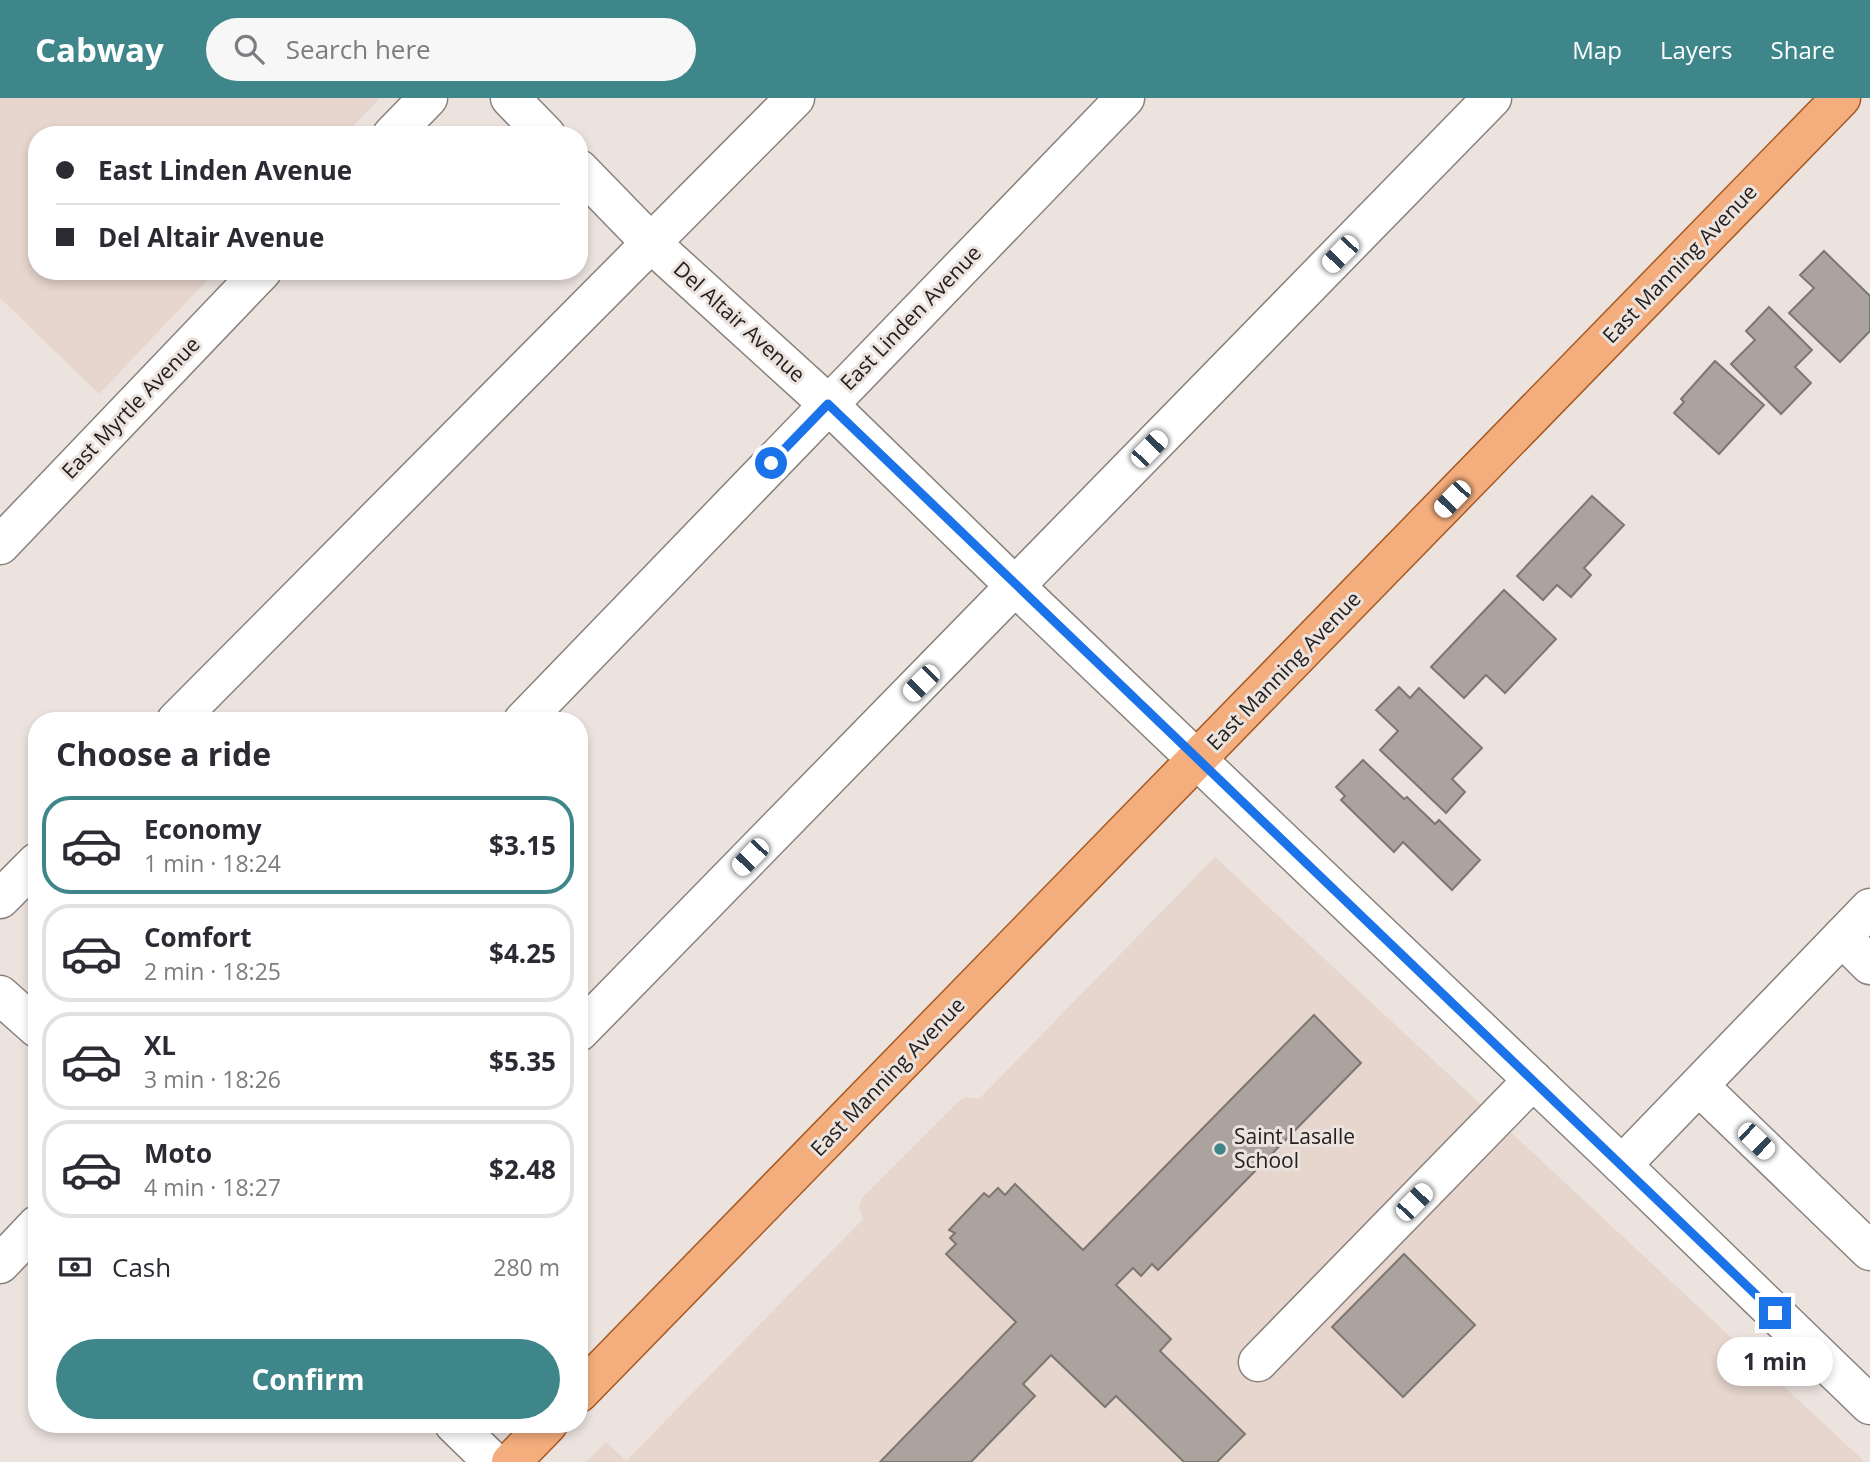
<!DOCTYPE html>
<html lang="en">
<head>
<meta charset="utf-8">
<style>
	body { margin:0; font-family:"Open Sans",sans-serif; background:#f7f7f7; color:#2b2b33; height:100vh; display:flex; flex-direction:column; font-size:26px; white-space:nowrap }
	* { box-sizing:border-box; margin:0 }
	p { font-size:23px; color:#7c7c81 }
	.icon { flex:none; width:38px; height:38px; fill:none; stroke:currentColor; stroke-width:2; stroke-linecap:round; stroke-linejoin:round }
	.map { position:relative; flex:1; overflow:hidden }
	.drawer { position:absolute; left:28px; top:614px; width:560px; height:721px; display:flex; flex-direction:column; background:#fff; border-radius:28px; box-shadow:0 4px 10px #0003 }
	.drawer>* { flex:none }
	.hud { position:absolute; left:28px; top:28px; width:560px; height:154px; border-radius:28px; box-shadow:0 4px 10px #0003; display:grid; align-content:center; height:154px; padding:0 28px; background:#fff }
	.end { position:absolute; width:32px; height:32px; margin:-16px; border:9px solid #1a73e8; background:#fff; box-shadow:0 0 0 4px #fff }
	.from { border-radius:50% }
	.bubble { position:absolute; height:49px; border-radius:24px; background:#fff; box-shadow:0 4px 10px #0003; font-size:23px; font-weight:700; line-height:49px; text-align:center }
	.car { position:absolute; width:21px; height:42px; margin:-21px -10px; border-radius:9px; box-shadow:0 0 5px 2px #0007; background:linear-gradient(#fff 24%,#345 0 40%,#fff 0 76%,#345 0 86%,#fff 0) }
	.hud b { display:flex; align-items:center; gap:24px; height:66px; font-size:26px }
	.hud b+b { border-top:2px solid #e1e1e2 }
	.hud i { width:18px; height:18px; background:#2b2b33 }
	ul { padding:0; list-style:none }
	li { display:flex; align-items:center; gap:21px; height:98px; margin:0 14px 10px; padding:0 14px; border:4px solid #e1e1e2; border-radius:28px }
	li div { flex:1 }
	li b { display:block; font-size:26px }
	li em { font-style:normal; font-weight:700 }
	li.active { border-color:#3e868a }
	li>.icon { width:63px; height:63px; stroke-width:1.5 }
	h2 { padding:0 28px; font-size:32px; line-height:84px }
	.pay { display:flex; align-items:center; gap:18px; height:77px; padding:0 28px; font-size:26px }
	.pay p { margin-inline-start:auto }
	.action { display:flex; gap:14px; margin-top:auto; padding:14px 28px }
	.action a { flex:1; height:80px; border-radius:42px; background:#3e868a; color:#fff; font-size:28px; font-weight:700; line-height:80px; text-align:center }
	header { display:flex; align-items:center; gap:42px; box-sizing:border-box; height:98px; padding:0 35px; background:#3e868a; color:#fff }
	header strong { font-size:33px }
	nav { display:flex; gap:38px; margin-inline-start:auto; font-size:24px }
	.search { width:490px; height:63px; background:#f7f7f7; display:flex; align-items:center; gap:18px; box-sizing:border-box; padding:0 24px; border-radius:38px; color:#7c7c81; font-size:26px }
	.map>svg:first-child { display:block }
	.built { fill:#e6d6cd }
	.building { fill:#aca39f; stroke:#7e7671; stroke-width:2 }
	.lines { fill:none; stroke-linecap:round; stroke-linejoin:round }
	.minor-casing { stroke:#89817c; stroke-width:41 }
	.major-casing { stroke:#a65922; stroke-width:41 }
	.minor { stroke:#fff; stroke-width:38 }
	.major { stroke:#f4ad7c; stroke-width:38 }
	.route { stroke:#1a73e8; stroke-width:9 }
	.poi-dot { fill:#3e868a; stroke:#ece3de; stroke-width:2.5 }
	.labels { text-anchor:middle; stroke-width:6; stroke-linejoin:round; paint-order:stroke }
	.street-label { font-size:21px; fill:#23201e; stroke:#ece3de }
	.poi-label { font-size:21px; fill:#23201e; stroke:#ece3de; text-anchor:start }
</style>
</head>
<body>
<header>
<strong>Cabway</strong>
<div class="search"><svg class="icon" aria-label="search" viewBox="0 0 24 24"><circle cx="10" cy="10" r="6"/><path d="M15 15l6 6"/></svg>Search here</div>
<nav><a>Map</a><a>Layers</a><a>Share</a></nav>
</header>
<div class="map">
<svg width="1870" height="1364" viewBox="0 0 1870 1364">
	<rect width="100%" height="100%" fill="#ece3de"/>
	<g class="built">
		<polygon points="0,0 380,0 345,37 37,37 37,173 216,173 99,296 0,200"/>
		<polygon points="1215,759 1865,1364 586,1364 606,1344 626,1363 863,1121 859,1109 861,1101 960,1002 967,999 979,1001"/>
	</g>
	<g class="building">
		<polygon points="1824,153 1870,198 1870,233 1840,264 1789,215 1814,190 1800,177"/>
		<polygon points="1769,209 1812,252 1795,269 1811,285 1781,316 1731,266 1755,242 1746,233"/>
		<polygon points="1715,263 1764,307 1719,356 1674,315 1684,304 1681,301"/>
		<polygon points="1592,398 1624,427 1584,470 1591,477 1571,499 1557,487 1543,502 1517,478"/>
		<polygon points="1504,492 1556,541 1505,595 1486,577 1464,600 1431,569"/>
		<polygon points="1399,589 1410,600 1419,590 1482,650 1452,681 1465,694 1446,715 1380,652 1398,633 1376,612"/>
		<polygon points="1363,662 1404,701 1407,699 1435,726 1439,722 1480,762 1452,792 1403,744 1394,754 1341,702 1345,698 1336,689"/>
		<polygon points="1314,917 1361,965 1158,1172 1152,1166 1141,1178 1133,1170 1116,1187 1171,1241 1160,1253 1245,1336 1217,1364 1184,1364 1116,1298 1105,1309 1051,1257 1023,1286 1035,1298 971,1364 880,1364 1016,1224 946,1156 956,1146 950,1140 955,1135 949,1132 984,1095 989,1099 998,1090 1005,1097 1015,1086 1083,1152"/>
		<polygon points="1404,1156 1475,1227 1403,1299 1332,1229"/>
	</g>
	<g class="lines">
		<defs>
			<g id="minor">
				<polyline points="510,0 546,37"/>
				<polyline points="392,37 428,0"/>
				<polyline points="579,71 651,145 828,306 1015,488 1622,1067 1870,1307"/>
				<polyline points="0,447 262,173"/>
				<polyline points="176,623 795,0"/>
				<polyline points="523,623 1125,0"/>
				<polyline points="0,801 37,764"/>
				<polyline points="1870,810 1842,839 1870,867"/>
				<polyline points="0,897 37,930"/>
				<polyline points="579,934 1492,0"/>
				<polyline points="1699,988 1870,1153"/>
				<polyline points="1622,1067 1842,839"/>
				<polyline points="0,1166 37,1127"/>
				<polyline points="1258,1264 1533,982"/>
				<polyline points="454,1326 493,1364"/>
			</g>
			<g id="major">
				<polyline points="579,1295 1841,0"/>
				<polyline points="511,1364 548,1326"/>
			</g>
		</defs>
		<use href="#minor" class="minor-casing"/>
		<use href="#major" class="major-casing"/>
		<use href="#minor" class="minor"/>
		<use href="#major" class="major"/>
	</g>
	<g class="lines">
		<path class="route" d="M771,365L828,306C1142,611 1461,910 1775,1215"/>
	</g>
	<circle class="poi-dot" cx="1220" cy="1051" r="7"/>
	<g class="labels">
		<g class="street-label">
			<text transform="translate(1680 166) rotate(-46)" y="7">East Manning Avenue</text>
			<text transform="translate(911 220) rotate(-46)" y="7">East Linden Avenue</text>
			<text transform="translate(739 224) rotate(42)" y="7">Del Altair Avenue</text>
			<text transform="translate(131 310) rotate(-46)" y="7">East Myrtle Avenue</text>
			<text transform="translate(1284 573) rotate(-46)" y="7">East Manning Avenue</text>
			<text transform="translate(888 979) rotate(-46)" y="7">East Manning Avenue</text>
		</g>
		<g class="poi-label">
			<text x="1234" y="1046">Saint Lasalle<tspan x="1234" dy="24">School</tspan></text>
		</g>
	</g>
</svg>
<i class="end from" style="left:771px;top:365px"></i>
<i class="end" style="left:1775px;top:1215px"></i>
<div class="bubble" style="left:1717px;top:1239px;width:116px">1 min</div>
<i class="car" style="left:1340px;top:156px;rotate:224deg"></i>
<i class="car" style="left:1149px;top:351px;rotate:44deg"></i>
<i class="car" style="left:1452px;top:401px;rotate:224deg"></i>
<i class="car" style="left:921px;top:585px;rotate:225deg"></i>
<i class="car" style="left:750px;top:759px;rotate:224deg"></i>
<i class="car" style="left:1756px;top:1043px;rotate:134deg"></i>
<i class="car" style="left:1414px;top:1104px;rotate:44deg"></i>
<div class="hud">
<b><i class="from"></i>East Linden Avenue</b>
<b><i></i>Del Altair Avenue</b>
</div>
<section class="drawer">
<h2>Choose a ride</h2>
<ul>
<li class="active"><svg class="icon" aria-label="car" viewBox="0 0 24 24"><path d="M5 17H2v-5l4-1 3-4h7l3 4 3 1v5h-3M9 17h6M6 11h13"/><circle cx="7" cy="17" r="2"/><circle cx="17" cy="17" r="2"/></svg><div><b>Economy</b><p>1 min · 18:24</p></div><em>$3.15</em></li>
<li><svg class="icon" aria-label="car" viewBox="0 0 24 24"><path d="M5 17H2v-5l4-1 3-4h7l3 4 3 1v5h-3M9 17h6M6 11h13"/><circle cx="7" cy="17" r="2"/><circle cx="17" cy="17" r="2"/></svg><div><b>Comfort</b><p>2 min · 18:25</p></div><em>$4.25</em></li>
<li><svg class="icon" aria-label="car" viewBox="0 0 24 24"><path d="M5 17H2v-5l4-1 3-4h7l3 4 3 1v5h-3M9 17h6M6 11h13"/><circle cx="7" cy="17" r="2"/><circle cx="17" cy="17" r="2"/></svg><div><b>XL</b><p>3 min · 18:26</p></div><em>$5.35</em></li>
<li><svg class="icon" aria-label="car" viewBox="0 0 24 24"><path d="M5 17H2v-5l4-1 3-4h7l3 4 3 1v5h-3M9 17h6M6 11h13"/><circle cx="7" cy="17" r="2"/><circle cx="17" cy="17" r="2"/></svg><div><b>Moto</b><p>4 min · 18:27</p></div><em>$2.48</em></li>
</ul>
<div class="pay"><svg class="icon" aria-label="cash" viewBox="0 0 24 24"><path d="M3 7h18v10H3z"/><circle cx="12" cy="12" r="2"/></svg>Cash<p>280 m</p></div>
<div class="action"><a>Confirm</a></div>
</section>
</div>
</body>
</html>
